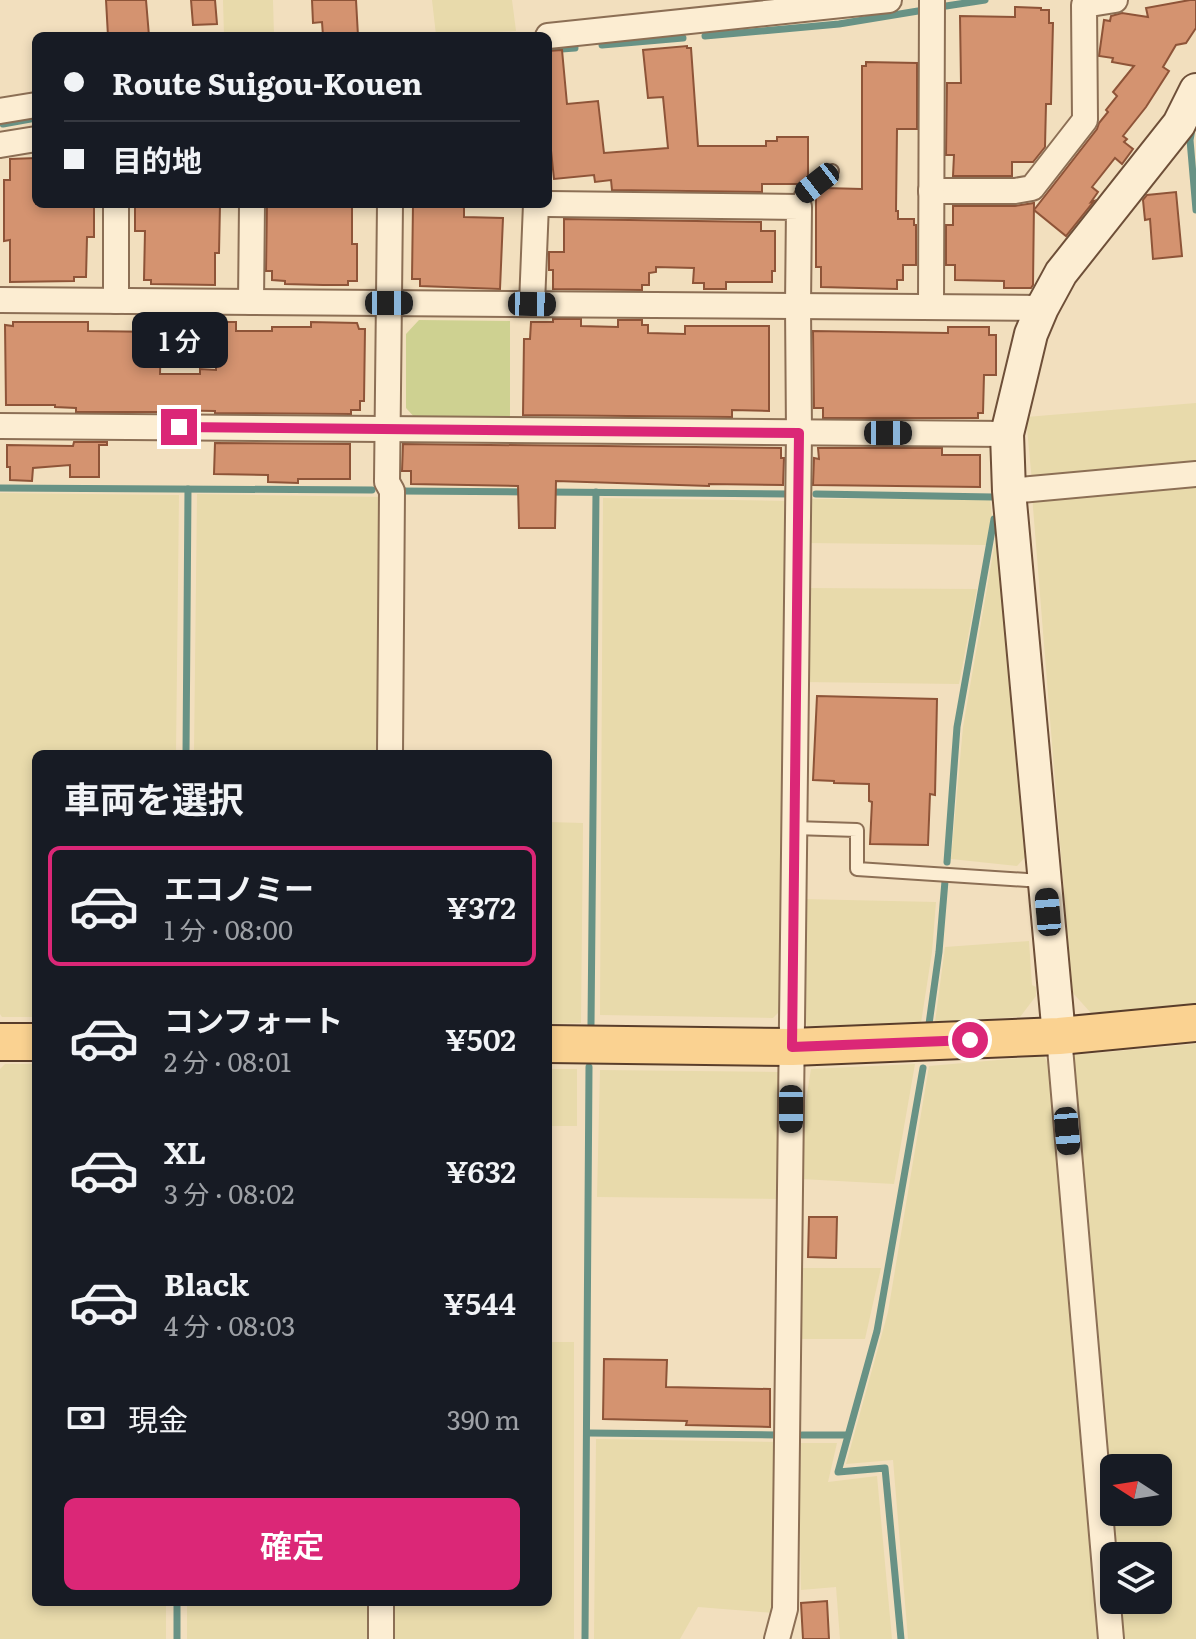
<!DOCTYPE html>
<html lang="ja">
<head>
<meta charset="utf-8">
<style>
	body { margin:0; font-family:Literata,"Noto Sans JP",serif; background:#242831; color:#f1f3f6; height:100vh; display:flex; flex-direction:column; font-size:30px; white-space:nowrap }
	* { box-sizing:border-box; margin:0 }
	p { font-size:26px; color:#9ea1a6 }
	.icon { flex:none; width:44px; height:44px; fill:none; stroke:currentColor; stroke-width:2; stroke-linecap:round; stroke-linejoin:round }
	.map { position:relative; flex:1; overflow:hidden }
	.drawer { position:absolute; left:32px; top:750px; width:520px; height:856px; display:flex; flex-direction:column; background:#171b24; border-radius:12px; box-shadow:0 4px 12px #0003 }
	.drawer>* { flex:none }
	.guide { position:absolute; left:32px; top:32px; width:520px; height:176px; border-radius:12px; box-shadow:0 4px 12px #0003; display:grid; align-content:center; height:176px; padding:0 32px; background:#171b24 }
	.needle { width:52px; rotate:282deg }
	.tools { position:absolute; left:1100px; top:1454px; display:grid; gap:16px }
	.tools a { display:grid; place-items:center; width:72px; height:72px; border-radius:12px; background:#171b24; box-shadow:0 4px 12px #0003; font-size:40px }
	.end { position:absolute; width:36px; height:36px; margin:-18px; border:10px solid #db2777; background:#fff; box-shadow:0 0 0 4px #fff }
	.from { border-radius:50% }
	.bubble { position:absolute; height:56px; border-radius:12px; background:#171b24; box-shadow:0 4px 12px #0003; font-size:26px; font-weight:600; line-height:56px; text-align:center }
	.car { position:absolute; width:24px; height:48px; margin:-24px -12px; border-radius:10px; box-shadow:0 0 6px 2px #0007; background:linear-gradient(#222 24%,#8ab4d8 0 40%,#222 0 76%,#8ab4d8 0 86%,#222 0) }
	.guide b { display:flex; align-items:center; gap:28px; height:76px; font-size:30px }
	.guide b+b { border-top:2px solid #363941 }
	.guide i { width:20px; height:20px; background:#f1f3f6 }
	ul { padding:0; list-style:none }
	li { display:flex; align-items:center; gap:24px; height:120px; margin:0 16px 12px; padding:0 16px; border:4px solid transparent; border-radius:12px }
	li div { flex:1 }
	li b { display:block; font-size:30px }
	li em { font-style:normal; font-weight:600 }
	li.on { border-color:#db2777 }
	li>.icon { width:72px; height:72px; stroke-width:1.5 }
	h2 { padding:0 32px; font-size:36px; line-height:96px }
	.pay { display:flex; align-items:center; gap:20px; height:88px; padding:0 32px; font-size:30px }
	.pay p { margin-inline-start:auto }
	.action { display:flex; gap:16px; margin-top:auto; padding:16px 32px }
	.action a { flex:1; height:92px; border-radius:12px; background:#db2777; color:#fff; font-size:32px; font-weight:600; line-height:92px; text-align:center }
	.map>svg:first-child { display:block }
	.farmland { fill:#e8daab; fill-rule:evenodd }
	.green { fill:#ced191 }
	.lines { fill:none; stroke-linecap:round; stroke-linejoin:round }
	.stream { stroke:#689285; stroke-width:7 }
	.building { fill:#d49370; stroke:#8e5438; stroke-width:2 }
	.lane-casing { stroke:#8c6f55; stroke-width:16 }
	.street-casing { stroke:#8c6f55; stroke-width:28 }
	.secondary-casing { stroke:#6e4f38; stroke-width:36 }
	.primary-casing { stroke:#593d2a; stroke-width:40 }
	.lane { stroke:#fcedd2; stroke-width:12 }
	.street { stroke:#fcedd2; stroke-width:24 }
	.secondary { stroke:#fcedd2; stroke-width:32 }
	.primary { stroke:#fad291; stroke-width:36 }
	.route { stroke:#db2777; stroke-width:10 }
</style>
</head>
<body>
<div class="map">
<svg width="1196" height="1639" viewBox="0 0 1196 1639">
	<rect width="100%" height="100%" fill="#f2dfbe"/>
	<g class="farmland">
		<polygon points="223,0 273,0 274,36 224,36"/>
		<polygon points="432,0 512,0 516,31 436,35"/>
		<polygon points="1196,403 1196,468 1032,482 1026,417"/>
		<polygon points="1196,479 1196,1004 1091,1013 1072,992 1032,495"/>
		<polygon points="0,493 179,495 176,754 36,754 36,1017 2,1017 0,1014"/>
		<polygon points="197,494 384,497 380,754 194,754"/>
		<polygon points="603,498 790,501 782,1009 773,1018 600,1015"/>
		<polygon points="807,499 990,499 992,518 986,545 806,543"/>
		<polygon points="997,530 1029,853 1017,866 951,859 963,727"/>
		<polygon points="804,588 977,589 959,684 803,682"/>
		<polygon points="548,822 583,823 581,1023 548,1024"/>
		<polygon points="802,899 936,902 932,952 921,1023 807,1026 800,998"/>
		<polygon points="1029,941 1032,985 1036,987 1036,996 1020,1017 935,1022 945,947"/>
		<path d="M1196,1044V1639H1122L1119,1600H1158V1556H1115L1072,1067L1074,1055ZM1114,1468H1158V1512H1114Z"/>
		<polygon points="1044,1056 1052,1071 1104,1639 908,1639 893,1460 846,1464 888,1312 929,1066"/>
		<polygon points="5,1064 36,1064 36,1602 166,1602 166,1639 0,1639 0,1069"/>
		<polygon points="915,1064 894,1184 801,1179 800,1138 811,1069"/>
		<rect x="548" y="1069" width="29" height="57"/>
		<polygon points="600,1070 778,1072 784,1103 781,1199 597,1197"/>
		<polygon points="801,1268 881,1268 865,1339 800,1339"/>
		<polygon points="548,1342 574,1342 574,1639 389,1639 390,1602 548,1602"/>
		<polygon points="596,1439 780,1442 774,1613 698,1607 680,1639 594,1639"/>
		<polygon points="798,1443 837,1443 828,1482 877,1476 892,1639 840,1639 836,1587 801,1590"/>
		<polygon points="187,1602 373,1602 372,1639 187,1639"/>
	</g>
	<polygon class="green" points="419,320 510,321 510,420 417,420 406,408 406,334"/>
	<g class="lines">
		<g class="stream">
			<polyline points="946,6 985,0"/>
			<polyline points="705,36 839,24 918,11"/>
			<polyline points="602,45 683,38"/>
			<polyline points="548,50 575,48"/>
			<polyline points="3,124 36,118"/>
			<polyline points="1192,129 1190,140 1196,210"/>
			<polyline points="0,488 372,490"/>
			<polyline points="400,491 526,492"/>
			<polyline points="546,492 788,494"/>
			<polyline points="816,494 993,497"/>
			<polyline points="186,754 188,489"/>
			<polyline points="947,862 957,727 994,519"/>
			<polyline points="929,1024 939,952 945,881"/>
			<polyline points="591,1025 596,492"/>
			<polyline points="587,1433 776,1435"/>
			<polyline points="802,1435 847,1435"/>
			<polyline points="177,1639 177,1602"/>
			<polyline points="585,1639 589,1067"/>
			<polyline points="901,1639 885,1468 838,1472 877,1331 923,1068"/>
		</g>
	</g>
	<g class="building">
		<polygon points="106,0 146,0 149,36 108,36"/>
		<polygon points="191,0 215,0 217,24 193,25"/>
		<polygon points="312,0 356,0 358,36 323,36 322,22 313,23"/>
		<polygon points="1190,0 1196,0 1196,28 1186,43 1176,45 1163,67 1169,71 1146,107 1123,136 1127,139 1124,142 1133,149 1122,164 1115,158 1092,187 1098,192 1091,202 1094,201 1066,236 1034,210 1097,129 1099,123 1108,112 1106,110 1117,96 1113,92 1134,66 1112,62 1113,58 1099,56 1104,20 1110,21 1111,16 1122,13 1148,17 1146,8"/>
		<polygon points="1015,7 1041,8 1041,10 1049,10 1049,23 1053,23 1051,104 1046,104 1045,147 1033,162 1012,162 1012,176 953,176 954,155 946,155 947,83 961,83 960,16 1015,17"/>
		<polygon points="687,46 687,48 691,48 698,146 766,146 766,141 777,141 777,137 808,137 808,179 800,184 762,184 762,192 612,190 611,180 595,182 594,175 554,179 548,122 548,51 562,50 567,104 598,101 604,153 668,148 663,97 648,98 643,50"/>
		<polygon points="866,62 917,63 917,129 897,129 896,211 898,211 898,219 914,219 914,225 916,225 916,265 903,265 903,280 897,280 897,289 821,287 821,267 816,267 816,195 825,188 862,189 862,66 866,66"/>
		<polygon points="36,158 36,204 94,204 94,237 87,237 86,277 74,277 74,281 10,282 10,240 4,241 4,180 10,180 10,159"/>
		<polygon points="1176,192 1182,256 1153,259 1150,219 1145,220 1143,200 1147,195"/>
		<polygon points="1034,203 1033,285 1031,288 1004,288 1004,281 955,280 955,265 946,265 946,225 953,225 953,206 1015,206"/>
		<polygon points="135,204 220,204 219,253 215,253 215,285 151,284 151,280 144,280 145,231 135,231"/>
		<polygon points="267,204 352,204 352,244 357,244 357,281 348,281 348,285 323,285 285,284 285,281 272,280 272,271 266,271"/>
		<polygon points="413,204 464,204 464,217 503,218 500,289 420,286 420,279 412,279"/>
		<polygon points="564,219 761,222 761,231 775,231 775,271 772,271 772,282 726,282 726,289 704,289 704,283 693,283 694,268 656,267 656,272 649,273 649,285 642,285 642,290 553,289 553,270 549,270 549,252 564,252"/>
		<polygon points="553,319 581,319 581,326 618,327 618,320 642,320 642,325 648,325 648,333 685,334 685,326 769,326 769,411 732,410 732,417 523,415 524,339 530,339 531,322 553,322"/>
		<polygon points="13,322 88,322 88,331 161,332 160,374 200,374 200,369 216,370 217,322 236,322 236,331 272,331 272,327 311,327 311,322 357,323 359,329 365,329 364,401 360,401 360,410 351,410 351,414 215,413 215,411 159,410 159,412 76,412 76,408 55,407 55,405 6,405 5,325 13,326"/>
		<polygon points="948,327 989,327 989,335 996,335 996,375 984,375 983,413 978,413 978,418 823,418 823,408 814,408 813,331 948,333"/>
		<polygon points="74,442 107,442 107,445 99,445 99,477 70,477 70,465 33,468 32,481 10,480 10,467 7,467 7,445 73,446"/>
		<polygon points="215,443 350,444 350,479 298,479 298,483 268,482 268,475 214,474"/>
		<polygon points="403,444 781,448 781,458 784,458 783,485 709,484 709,486 556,481 555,528 519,528 518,486 411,484 411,471 402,471"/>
		<polygon points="818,448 942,448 942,455 980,455 980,487 813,485 814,458 819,459"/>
		<polygon points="817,696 937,699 935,795 930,794 928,845 870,844 872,802 869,801 869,784 834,783 834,781 813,780"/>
		<polygon points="809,1217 837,1217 836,1258 808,1257"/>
		<polygon points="604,1359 667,1360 666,1387 770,1389 770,1427 686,1425 687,1421 603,1419"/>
		<polygon points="827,1601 829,1639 803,1639 801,1603"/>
	</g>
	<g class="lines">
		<defs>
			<g id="lane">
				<polyline points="799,207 801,195 832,171"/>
				<polyline points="794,828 857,830 857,869 1042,881"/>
			</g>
			<g id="street">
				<polyline points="548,36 889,0"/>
				<polyline points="0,111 36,105"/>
				<polyline points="0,145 36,139"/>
				<polyline points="931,191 1015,191 1032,188 1085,120 1084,5 1115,0"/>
				<polyline points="116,204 116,301"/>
				<polyline points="390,204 387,482 392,491 390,754"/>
				<polyline points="548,204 799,207 798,306 799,433 785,1609 777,1639"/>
				<polyline points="0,300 1042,308"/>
				<polyline points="251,302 252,204"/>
				<polyline points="532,304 536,204"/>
				<polyline points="931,306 932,0"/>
				<polyline points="0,426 1007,434"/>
				<polyline points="1009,491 1196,474"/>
				<polyline points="1059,1036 1111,1639"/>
				<polyline points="381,1639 381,1602"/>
			</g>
			<polyline id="secondary" points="1059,1036 1009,491 1007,434 1031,334 1042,308 1061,273 1179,124 1196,90"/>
			<g id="primary">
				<polyline points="0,1042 36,1042"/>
				<polyline points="548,1044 792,1047 1059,1036 1196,1023"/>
			</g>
		</defs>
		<use href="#lane" class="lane-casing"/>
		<use href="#street" class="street-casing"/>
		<use href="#secondary" class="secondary-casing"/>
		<use href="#primary" class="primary-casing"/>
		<use href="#lane" class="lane"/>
		<use href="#street" class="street"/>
		<use href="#secondary" class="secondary"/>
		<use href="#primary" class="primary"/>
	</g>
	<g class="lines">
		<polyline class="route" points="179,427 799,433 792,1047 970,1040"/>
	</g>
</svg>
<div class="tools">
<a><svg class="needle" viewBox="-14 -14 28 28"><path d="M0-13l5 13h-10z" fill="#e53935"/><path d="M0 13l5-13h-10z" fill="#9ea1a6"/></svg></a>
<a><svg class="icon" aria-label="layers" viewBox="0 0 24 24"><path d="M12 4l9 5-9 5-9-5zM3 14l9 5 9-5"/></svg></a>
</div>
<i class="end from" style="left:970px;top:1040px"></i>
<i class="end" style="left:179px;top:427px"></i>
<div class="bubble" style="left:132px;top:312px;width:96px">1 分</div>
<i class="car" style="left:817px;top:183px;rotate:232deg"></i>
<i class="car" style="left:389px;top:303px;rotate:90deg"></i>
<i class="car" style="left:532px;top:304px;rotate:91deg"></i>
<i class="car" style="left:888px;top:433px;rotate:90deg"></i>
<i class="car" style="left:1048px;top:912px;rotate:355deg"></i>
<i class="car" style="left:791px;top:1109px;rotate:180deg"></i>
<i class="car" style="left:1067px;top:1131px;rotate:175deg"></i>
<div class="guide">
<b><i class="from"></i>Route Suigou-Kouen</b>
<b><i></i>目的地</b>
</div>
<section class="drawer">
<h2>車両を選択</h2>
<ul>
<li class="on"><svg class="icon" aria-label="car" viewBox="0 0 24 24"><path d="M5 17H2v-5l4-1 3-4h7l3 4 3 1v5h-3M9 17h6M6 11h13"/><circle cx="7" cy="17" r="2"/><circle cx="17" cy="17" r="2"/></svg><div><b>エコノミー</b><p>1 分 · 08:00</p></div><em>¥372</em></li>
<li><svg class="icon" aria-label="car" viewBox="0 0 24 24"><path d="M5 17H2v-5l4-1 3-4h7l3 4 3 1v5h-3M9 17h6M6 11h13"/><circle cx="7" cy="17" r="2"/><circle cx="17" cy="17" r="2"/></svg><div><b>コンフォート</b><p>2 分 · 08:01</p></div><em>¥502</em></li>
<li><svg class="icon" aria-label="car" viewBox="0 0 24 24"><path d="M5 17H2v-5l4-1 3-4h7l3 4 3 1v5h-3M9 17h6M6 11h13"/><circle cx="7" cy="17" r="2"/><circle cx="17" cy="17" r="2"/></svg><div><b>XL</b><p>3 分 · 08:02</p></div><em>¥632</em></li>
<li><svg class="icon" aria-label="car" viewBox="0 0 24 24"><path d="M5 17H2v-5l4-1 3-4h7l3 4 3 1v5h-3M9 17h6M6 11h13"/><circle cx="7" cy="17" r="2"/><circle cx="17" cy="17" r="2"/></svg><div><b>Black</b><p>4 分 · 08:03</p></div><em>¥544</em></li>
</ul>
<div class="pay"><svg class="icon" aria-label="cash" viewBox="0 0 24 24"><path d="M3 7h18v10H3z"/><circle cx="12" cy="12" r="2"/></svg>現金<p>390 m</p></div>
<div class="action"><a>確定</a></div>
</section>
</div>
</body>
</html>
